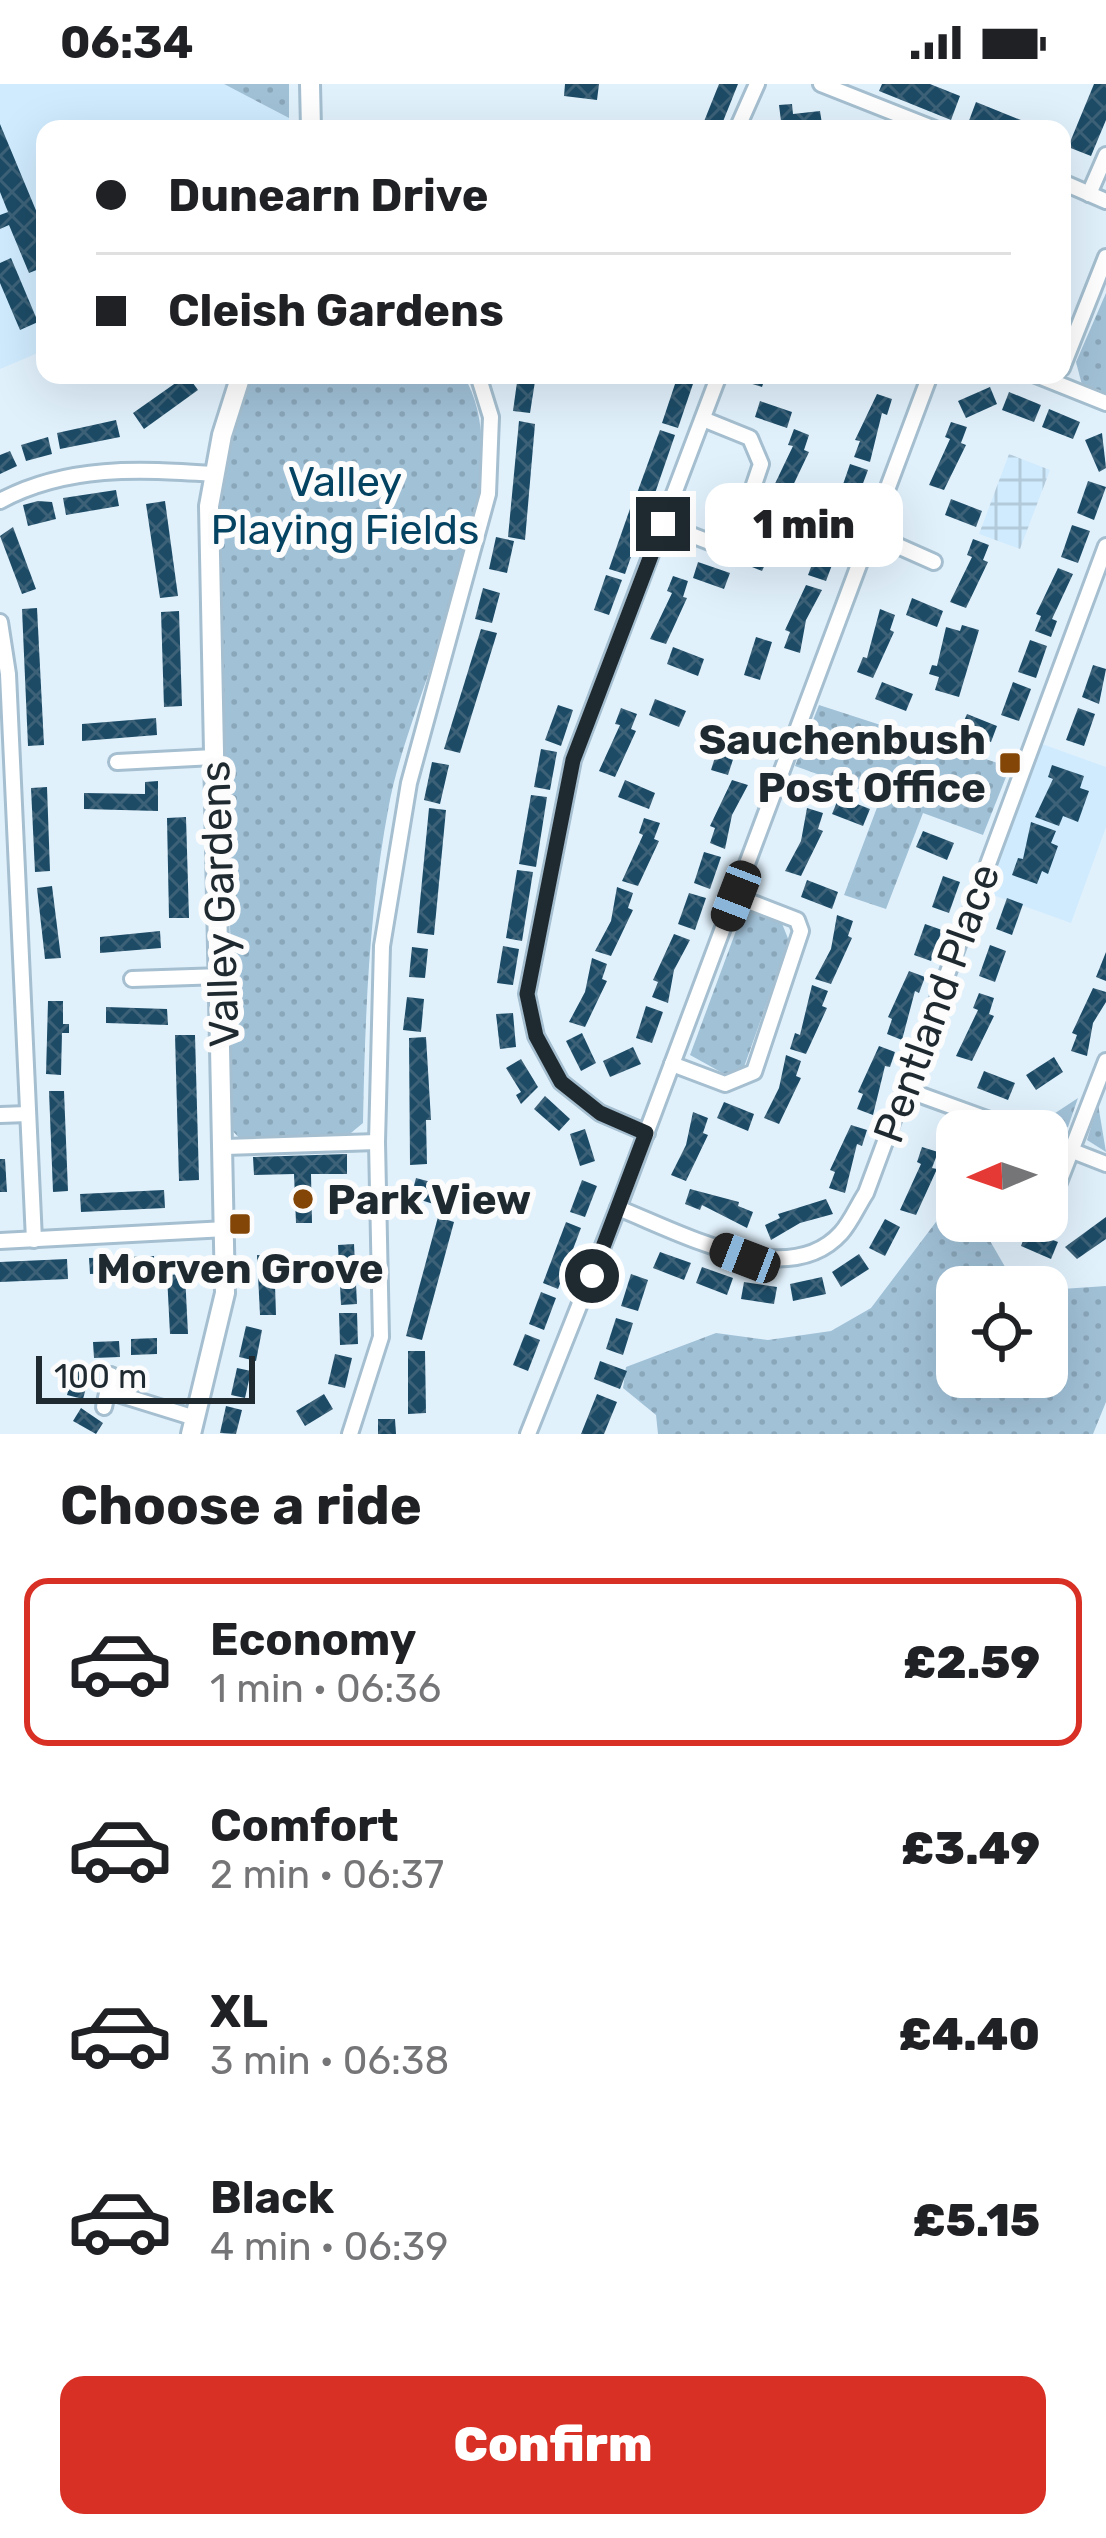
<!DOCTYPE html>
<html lang="en">
<head>
<meta charset="utf-8">
<style>
	body { margin:0; font-family:Rubik,sans-serif; background:#f2f2f2; color:#202124; height:100vh; display:flex; flex-direction:column; font-size:45px; white-space:nowrap }
	* { box-sizing:border-box; margin:0 }
	p { font-size:39px; color:#757577 }
	.icon { flex:none; width:66px; height:66px; fill:none; stroke:currentColor; stroke-width:2; stroke-linecap:round; stroke-linejoin:round }
	.map { position:relative; height:1350px; overflow:hidden }
	.drawer { display:flex; flex-direction:column; background:#fff; flex:1 }
	.drawer>* { flex:none }
	.banner { position:absolute; left:36px; top:36px; width:1035px; height:264px; border-radius:24px; box-shadow:0 12px 48px #0002; display:grid; align-content:center; height:264px; padding:0 60px; background:#fff }
	.needle { width:78px; rotate:268deg }
	.tools { position:absolute; left:936px; top:1026px; display:grid; gap:24px }
	.tools a { display:grid; place-items:center; width:132px; height:132px; border-radius:24px; background:#fff; box-shadow:0 12px 48px #0002; font-size:60px }
	.scale { position:absolute; left:36px; bottom:30px; width:219px; box-sizing:border-box; padding-left:12px; border:6px solid #1f2930; border-top:0; font-size:33px; line-height:42px; white-space:nowrap; color:#1f2930; -webkit-text-stroke:9px #fcfcfc; paint-order:stroke }
	.end { position:absolute; width:54px; height:54px; margin:-27px; border:15px solid #1f2930; background:#fff; box-shadow:0 0 0 6px #fff }
	.from { border-radius:50% }
	.bubble { position:absolute; height:84px; border-radius:24px; background:#fff; box-shadow:0 12px 48px #0002; font-size:39px; font-weight:800; line-height:84px; text-align:center }
	.car { position:absolute; width:36px; height:72px; margin:-36px -18px; border-radius:15px; box-shadow:0 0 9px 3px #0007; background:linear-gradient(#222 24%,#8ab4d8 0 40%,#222 0 76%,#8ab4d8 0 86%,#222 0) }
	.banner b { display:flex; align-items:center; gap:42px; height:114px; font-size:45px }
	.banner b+b { border-top:3px solid #e0e0e0 }
	.banner i { width:30px; height:30px; background:#202124 }
	ul { padding:0; list-style:none }
	li { display:flex; align-items:center; gap:36px; height:168px; margin:0 24px 18px; padding:0 36px; border:6px solid transparent; border-radius:24px }
	li div { flex:1 }
	li b { display:block; font-size:45px }
	li em { font-style:normal; font-weight:800 }
	li.current { border-color:#d93025 }
	li>.icon { width:108px; height:108px; stroke-width:1.5 }
	h2 { padding:0 60px; font-size:54px; line-height:144px }
	.button { display:flex; gap:24px; margin-top:auto; padding:24px 60px }
	.button a { flex:1; height:138px; border-radius:24px; background:#d93025; color:#fff; font-size:48px; font-weight:800; line-height:138px; text-align:center }
	.status { display:flex; justify-content:space-between; align-items:center; height:84px; padding:0 60px; background:#fff; direction:ltr }
	.status svg { height:33px; fill:currentColor }
	.map>svg:first-child { display:block }
	.built { fill:#d0ebfe }
	.industrial { fill:url(#industrial-grid) }
	.grass { fill:url(#grass-dots) }
	.building { fill:url(#building-cross-hatch) }
	.lines { fill:none; stroke-linecap:round; stroke-linejoin:round }
	.street-casing { stroke:#a5bfd0; stroke-width:20 }
	.secondary-casing { stroke:#a5bfd0; stroke-width:24 }
	.street { stroke:#fff; stroke-width:14 }
	.secondary { stroke:#fff; stroke-width:18 }
	.route { stroke:#1f2930; stroke-width:15 }
	.poi-dot { fill:#844606; stroke:#fcfcfc; stroke-width:4.5 }
	.labels { text-anchor:middle; stroke-width:12; stroke-linejoin:round; paint-order:stroke }
	.park-label { font-size:42px; fill:#044362; stroke:#fcfcfc }
	.poi-label { font-size:42px; font-weight:bold; fill:#1f2930; stroke:#fcfcfc; text-anchor:end }
	.street-label { font-size:42px; fill:#1f2930; stroke:#fcfcfc }
</style>
</head>
<body>
<div class="status"><b>06:34</b><svg viewBox="0 0 49 12"><path d="M0 12V9h3v3zM5 12V6h3v6zM10 12V3h3v9zM15 12V0h3v12zM26 1h20v11H26zM47 4h2v5h-2z"/></svg></div>
<div class="map">
<svg width="1106" height="1350" viewBox="0 0 1106 1350">
	<defs>
		<pattern id="industrial-grid" width="8" height="8" patternUnits="userSpaceOnUse" patternTransform="scale(3)"><rect width="8" height="8" fill="#d0ebfe"/><path d="M0 4h8M4 0v8" fill="none" stroke="#b2cada"/></pattern>
		<pattern id="grass-dots" width="8" height="8" patternUnits="userSpaceOnUse" patternTransform="scale(3)"><rect width="8" height="8" fill="#a1c1d7"/><path d="M2 2h.1M6 6h.1" fill="none" stroke="#8aa6b9" stroke-width="1.8" stroke-linecap="round"/></pattern>
		<pattern id="building-cross-hatch" width="8" height="8" patternUnits="userSpaceOnUse" patternTransform="scale(3)"><rect width="8" height="8" fill="#1d4b66"/><path d="M0 0l8 8M0 8l8-8" fill="none" stroke="#3d6278"/></pattern>
	</defs>
	<rect width="100%" height="100%" fill="#e1f1fc"/>
	<g class="built">
		<polygon points="0,0 224,0 289,34 289,45 45,45 45,266 0,285"/>
		<polygon points="1042,660 1106,683 1106,743 1071,839 987,809"/>
	</g>
	<polygon class="industrial" points="1009,370 1050,386 1020,465 979,450"/>
	<g class="grass">
		<polygon points="224,0 289,0 289,34"/>
		<polygon points="1106,209 1106,310 1082,301 1076,278"/>
		<path d="M247,291H463C527,391 409,609 389,721C369,825 365,933 363,1039L346,1053L241,1056L230,1044L232,900L215,407Z"/>
		<polygon points="819,621 1010,683 983,751 923,729 886,825 844,811 881,713 795,682"/>
		<polygon points="752,825 781,837 789,857 744,983 728,992 690,971 743,828"/>
		<polygon points="1078,1014 1068,1043 1055,1047 1037,1041"/>
		<polygon points="1098,1020 1106,1068 1087,1056"/>
		<polygon points="945,1126 957,1131 957,1137 982,1143 1008,1188 1039,1203 957,1203 957,1293 1047,1293 1047,1206 1106,1202 1106,1318 1093,1350 658,1350 656,1331 623,1304 626,1283 716,1249 768,1256 831,1247 871,1224"/>
	</g>
	<g class="building">
		<polygon points="565,0 599,0 597,16 564,12"/>
		<polygon points="719,0 738,0 720,45 701,45"/>
		<polygon points="882,0 930,0 960,12 951,36 879,7"/>
		<polygon points="1094,0 1106,0 1106,36 1091,72 1068,63"/>
		<polygon points="976,18 1043,45 967,42"/>
		<polygon points="792,20 793,30 820,27 822,40 782,45 779,21"/>
		<polygon points="0,40 40,136 45,134 45,199 39,185 29,189 9,141 0,145 0,131 8,128 0,108"/>
		<polygon points="11,174 38,238 20,246 0,199 0,179"/>
		<polygon points="187,291 198,306 144,345 133,329"/>
		<polygon points="518,291 536,291 530,329 513,327"/>
		<polygon points="678,291 696,291 678,344 662,339"/>
		<polygon points="748,291 766,291 762,303 746,298"/>
		<polygon points="990,303 997,320 966,334 958,317"/>
		<polygon points="1009,308 1041,321 1034,338 1002,326"/>
		<polygon points="877,310 892,315 887,331 882,329 870,378 854,373 860,357 855,356"/>
		<polygon points="760,317 792,328 787,344 755,333"/>
		<polygon points="1049,325 1080,338 1073,355 1042,343"/>
		<polygon points="116,336 120,353 60,365 57,349"/>
		<polygon points="519,337 535,340 525,456 508,453"/>
		<polygon points="951,338 967,343 961,359 966,361 944,406 929,401 950,355 945,353"/>
		<polygon points="794,345 809,351 804,366 809,368 787,414 771,408 793,362 788,361"/>
		<polygon points="660,346 675,351 652,418 636,412"/>
		<polygon points="1102,349 1106,384 1099,388 1085,356"/>
		<polygon points="48,353 52,370 26,377 21,361"/>
		<polygon points="10,367 17,382 0,390 0,371"/>
		<polygon points="850,380 868,386 856,418 839,412"/>
		<polygon points="1088,397 1106,403 1094,436 1077,429"/>
		<polygon points="116,406 119,422 66,431 63,414"/>
		<polygon points="951,415 982,427 976,443 945,431"/>
		<polygon points="38,417 52,418 56,435 28,442 23,421"/>
		<polygon points="165,417 178,512 160,514 146,420"/>
		<polygon points="769,418 785,424 779,440 784,441 762,487 747,481 768,436 764,434"/>
		<polygon points="632,419 648,424 625,490 609,485"/>
		<polygon points="835,420 853,426 841,458 824,452"/>
		<polygon points="1072,441 1090,447 1078,479 1061,473"/>
		<polygon points="13,443 36,505 22,510 0,452"/>
		<polygon points="496,453 514,457 507,489 489,485"/>
		<polygon points="973,455 989,461 983,476 988,478 966,524 950,518 972,473 967,471"/>
		<polygon points="820,459 838,465 826,497 808,491"/>
		<polygon points="698,478 730,489 724,505 693,494"/>
		<polygon points="1058,484 1073,490 1052,535 1057,537 1051,553 1035,547 1041,532 1036,530"/>
		<polygon points="606,491 622,496 609,531 594,526"/>
		<polygon points="673,492 688,497 683,513 687,514 666,560 650,555 672,509 667,507"/>
		<polygon points="806,501 822,506 806,536 800,569 784,564 790,548 785,546"/>
		<polygon points="483,504 500,509 492,539 475,535"/>
		<polygon points="912,514 943,527 937,543 906,531"/>
		<polygon points="37,524 44,661 28,662 22,525"/>
		<polygon points="880,525 895,531 890,546 894,548 873,594 857,588 863,573 867,574"/>
		<polygon points="179,527 182,622 164,623 161,528"/>
		<polygon points="962,541 979,546 959,613 935,606 939,593 929,590 932,581 937,582 946,543 960,547"/>
		<polygon points="481,545 497,549 460,669 444,665"/>
		<polygon points="756,553 772,558 760,596 744,591"/>
		<polygon points="1030,556 1047,562 1036,594 1018,588"/>
		<polygon points="673,563 704,575 698,592 667,580"/>
		<polygon points="1093,581 1106,585 1099,620 1082,613"/>
		<polygon points="882,598 913,610 906,627 875,615"/>
		<polygon points="1013,598 1031,605 1019,637 1001,631"/>
		<polygon points="655,615 686,627 679,643 649,631"/>
		<polygon points="558,621 573,626 561,662 545,656"/>
		<polygon points="621,624 637,630 631,645 636,647 615,693 599,687 620,641 615,640"/>
		<polygon points="1078,624 1095,630 1084,662 1066,656"/>
		<polygon points="967,630 997,642 991,658 960,646"/>
		<polygon points="156,634 157,651 82,657 82,640"/>
		<polygon points="721,654 738,660 728,691 711,686"/>
		<polygon points="541,665 557,668 550,706 534,703"/>
		<polygon points="432,678 449,681 440,720 424,716"/>
		<polygon points="1052,681 1084,692 1080,704 1089,707 1078,738 1063,732 1059,742 1035,733 1053,695 1048,693"/>
		<polygon points="625,696 655,709 649,725 618,713"/>
		<polygon points="732,696 748,701 732,731 725,765 710,759 715,744 710,742"/>
		<polygon points="158,697 158,727 84,725 84,709 145,710 145,698"/>
		<polygon points="47,703 50,787 35,788 31,704"/>
		<polygon points="531,711 547,713 536,783 519,780"/>
		<polygon points="839,713 870,725 863,742 832,730"/>
		<polygon points="429,724 446,726 434,851 417,849"/>
		<polygon points="807,724 823,729 818,745 823,747 801,792 785,787 801,757"/>
		<polygon points="186,733 189,834 169,834 167,734"/>
		<polygon points="644,734 660,739 654,755 659,757 638,802 622,797 643,751 639,749"/>
		<polygon points="1031,738 1056,747 1051,759 1058,762 1048,790 1042,787 1037,800 1012,791 1018,774 1023,775"/>
		<polygon points="923,747 954,759 947,776 916,763"/>
		<polygon points="704,768 721,773 710,805 694,799"/>
		<polygon points="517,786 533,788 522,857 506,854"/>
		<polygon points="943,792 960,798 949,829 932,823"/>
		<polygon points="807,796 838,808 832,825 801,813"/>
		<polygon points="52,802 61,874 45,875 37,804"/>
		<polygon points="617,803 633,809 628,824 633,826 611,872 595,867 611,837"/>
		<polygon points="689,809 706,814 695,846 678,840"/>
		<polygon points="1007,814 1023,820 1012,851 996,845"/>
		<polygon points="837,831 853,837 848,852 852,854 831,900 815,895 831,865"/>
		<polygon points="925,840 942,846 931,877 914,871"/>
		<polygon points="160,847 161,864 100,869 100,853"/>
		<polygon points="674,850 690,856 674,886 668,919 652,913 658,898 653,896"/>
		<polygon points="990,861 1006,867 995,898 979,892"/>
		<polygon points="503,862 519,865 513,901 497,899"/>
		<polygon points="412,863 428,865 425,894 409,893"/>
		<polygon points="1106,868 1106,897 1096,893"/>
		<polygon points="592,874 607,880 602,895 607,897 585,943 569,938 585,908"/>
		<polygon points="909,887 925,893 919,909 915,907 902,956 887,950 892,935 888,933"/>
		<polygon points="812,901 828,907 822,922 827,924 806,970 790,965 795,949 800,951"/>
		<polygon points="1093,904 1106,908 1106,918 1093,939 1087,972 1071,967 1077,951 1072,949"/>
		<polygon points="979,909 994,914 989,930 994,932 972,977 956,972 978,926 973,924"/>
		<polygon points="407,913 424,915 421,948 403,946"/>
		<polygon points="48,917 63,917 63,940 69,940 69,949 62,949 61,991 46,990"/>
		<polygon points="646,922 663,928 652,959 636,954"/>
		<polygon points="106,923 167,925 168,941 106,939"/>
		<polygon points="513,929 516,963 500,965 496,930"/>
		<polygon points="582,949 596,979 581,987 566,957"/>
		<polygon points="175,951 195,951 199,1096 179,1097"/>
		<polygon points="426,953 431,1036 426,1036 427,1080 410,1081 409,954"/>
		<polygon points="879,962 895,968 890,983 885,982 873,1031 857,1025 863,1010 858,1008"/>
		<polygon points="633,963 641,980 610,993 603,977"/>
		<polygon points="786,971 801,977 796,992 801,994 779,1040 764,1034 779,1004"/>
		<polygon points="1054,973 1063,988 1036,1006 1026,991"/>
		<polygon points="521,975 538,1003 521,1020 516,1011 521,1008 506,984"/>
		<polygon points="984,987 1015,999 1008,1016 977,1004"/>
		<polygon points="49,1007 64,1007 68,1107 53,1108"/>
		<polygon points="545,1012 570,1035 559,1047 534,1025"/>
		<polygon points="724,1018 754,1030 748,1047 717,1034"/>
		<polygon points="693,1028 708,1034 703,1049 708,1051 686,1097 671,1091 686,1061"/>
		<polygon points="851,1041 867,1046 862,1062 857,1060 845,1109 829,1104 835,1088 830,1086"/>
		<polygon points="585,1045 595,1077 580,1082 570,1050"/>
		<polygon points="922,1063 938,1068 932,1084 937,1085 916,1131 900,1126 921,1080 917,1078"/>
		<polygon points="347,1070 347,1090 311,1090 312,1139 296,1139 294,1090 254,1091 253,1073"/>
		<polygon points="0,1075 5,1075 7,1108 0,1108"/>
		<polygon points="416,1094 446,1102 440,1122 411,1113"/>
		<polygon points="582,1096 597,1102 585,1133 570,1128"/>
		<polygon points="690,1105 739,1118 738,1122 753,1128 747,1144 702,1121 700,1126 685,1120"/>
		<polygon points="164,1106 165,1124 81,1128 80,1110"/>
		<polygon points="826,1115 833,1130 800,1139 771,1156 765,1141 780,1134 778,1130"/>
		<polygon points="438,1133 454,1138 422,1256 406,1252"/>
		<polygon points="1106,1133 1106,1155 1077,1175 1065,1163"/>
		<polygon points="885,1135 900,1143 885,1172 869,1164"/>
		<polygon points="998,1137 1015,1137 1016,1144 1000,1146"/>
		<polygon points="566,1138 581,1144 558,1205 543,1199"/>
		<polygon points="1027,1146 1058,1158 1051,1175 1021,1162"/>
		<polygon points="354,1160 357,1220 341,1221 338,1161"/>
		<polygon points="660,1168 691,1179 684,1196 653,1184"/>
		<polygon points="859,1170 869,1185 841,1203 832,1188"/>
		<polygon points="257,1171 274,1171 276,1231 260,1231"/>
		<polygon points="154,1172 154,1188 128,1189 127,1173"/>
		<polygon points="115,1173 116,1189 90,1190 89,1174"/>
		<polygon points="67,1175 68,1195 0,1198 0,1178"/>
		<polygon points="702,1183 733,1194 727,1211 696,1199"/>
		<polygon points="185,1190 188,1250 170,1250 167,1191"/>
		<polygon points="631,1190 648,1196 638,1227 621,1222"/>
		<polygon points="822,1193 826,1210 793,1217 790,1200"/>
		<polygon points="744,1198 777,1203 774,1220 741,1215"/>
		<polygon points="541,1208 556,1214 544,1246 529,1240"/>
		<polygon points="339,1229 357,1229 358,1260 340,1261"/>
		<polygon points="616,1234 633,1239 623,1271 606,1265"/>
		<polygon points="246,1242 262,1246 256,1277 239,1273"/>
		<polygon points="525,1250 540,1256 528,1287 513,1281"/>
		<polygon points="157,1254 157,1270 131,1271 131,1255"/>
		<polygon points="119,1257 120,1273 94,1274 93,1258"/>
		<polygon points="408,1267 425,1267 426,1329 408,1330"/>
		<polygon points="335,1270 352,1274 345,1304 328,1300"/>
		<polygon points="600,1277 627,1287 620,1305 594,1295"/>
		<polygon points="75,1281 91,1286 83,1315 67,1311"/>
		<polygon points="237,1284 251,1287 245,1314 231,1311"/>
		<polygon points="324,1310 333,1325 305,1342 296,1327"/>
		<polygon points="597,1310 617,1318 604,1350 581,1350"/>
		<polygon points="226,1322 242,1326 236,1350 220,1349"/>
		<polygon points="81,1324 103,1339 96,1350 73,1337"/>
		<polygon points="378,1335 395,1335 396,1350 378,1350"/>
	</g>
	<g class="lines">
		<defs>
			<g id="street">
				<polyline points="821,0 935,45"/>
				<polyline points="737,45 757,0"/>
				<polyline points="1062,98 1106,117"/>
				<polyline points="1089,110 1106,71"/>
				<polyline points="1062,284 1106,173"/>
				<polyline points="1036,291 1106,319"/>
				<path d="M0,417C67,381 139,385 213,390"/>
				<polyline points="663,440 712,459 738,448 761,380 750,354 703,335"/>
				<polyline points="871,450 934,478"/>
				<polyline points="0,538 8,590 34,1156"/>
				<polyline points="117,678 214,673"/>
				<polyline points="132,895 222,892"/>
				<polyline points="672,980 725,1000 754,988 801,847 797,836 735,812"/>
				<polyline points="904,1005 1020,1047"/>
				<polyline points="0,1031 28,1030"/>
				<polyline points="647,1049 600,1029 561,998 536,952 527,910 573,676 719,291"/>
				<polyline points="1047,1057 1106,1080"/>
				<polyline points="225,1063 377,1058"/>
				<polyline points="1051,1119 1106,977"/>
				<path d="M618,1124C677,1147 787,1209 841,1149C851,1138 858,1121 866,1109L1106,462"/>
				<polyline points="0,1157 226,1145"/>
				<polyline points="108,1307 195,1334"/>
				<polyline points="104,1323 111,1291"/>
				<polyline points="350,1350 381,1253 377,1058 382,862 409,699 488,410 491,333 478,291"/>
				<polyline points="528,1350 620,1119 930,291"/>
			</g>
			<g id="secondary">
				<polyline points="310,0 311,45"/>
				<polyline points="191,1350 225,1209 209,422 222,351 241,291"/>
			</g>
		</defs>
		<use href="#street" class="street-casing"/>
		<use href="#secondary" class="secondary-casing"/>
		<use href="#street" class="street"/>
		<use href="#secondary" class="secondary"/>
	</g>
	<g class="lines">
		<polyline class="route" points="592,1192 646,1049 600,1029 561,998 536,952 527,910 573,676 663,440"/>
	</g>
	<g class="poi-dot">
		<rect x="998" y="667" width="24" height="24" rx="6"/>
		<circle cx="303" cy="1115" r="12"/>
		<rect x="228" y="1128" width="24" height="24" rx="6"/>
	</g>
	<g class="labels">
		<g class="park-label">
			<text x="345" y="412">Valley<tspan x="345" dy="48">Playing Fields</tspan></text>
		</g>
		<g class="poi-label">
			<text x="986" y="670">Sauchenbush<tspan x="986" dy="48">Post Office</tspan></text>
			<text x="327" y="1130" text-anchor="start">Park View</text>
			<text x="240" y="1199" text-anchor="middle">Morven Grove</text>
		</g>
		<g class="street-label">
			<text transform="translate(219 820) rotate(-92)" y="15">Valley Gardens</text>
			<text transform="translate(936 919) rotate(-70)" y="15">Pentland Place</text>
		</g>
	</g>
</svg>
<div class="tools">
<a><svg class="needle" viewBox="-14 -14 28 28"><path d="M0-13l5 13h-10z" fill="#e53935"/><path d="M0 13l5-13h-10z" fill="#757577"/></svg></a>
<a><svg class="icon" aria-label="locate" viewBox="0 0 24 24"><circle cx="12" cy="12" r="6"/><path d="M12 2v4M12 18v4M2 12h4M18 12h4"/></svg></a>
</div>
<div class="scale">100 m</div>
<i class="end from" style="left:592px;top:1192px"></i>
<i class="end" style="left:663px;top:440px"></i>
<div class="bubble" style="left:705px;top:399px;width:198px">1 min</div>
<i class="car" style="left:736px;top:812px;rotate:201deg"></i>
<i class="car" style="left:745px;top:1174px;rotate:291deg"></i>
<div class="banner">
<b><i class="from"></i>Dunearn Drive</b>
<b><i></i>Cleish Gardens</b>
</div>
</div>
<section class="drawer">
<h2>Choose a ride</h2>
<ul>
<li class="current"><svg class="icon" aria-label="car" viewBox="0 0 24 24"><path d="M5 17H2v-5l4-1 3-4h7l3 4 3 1v5h-3M9 17h6M6 11h13"/><circle cx="7" cy="17" r="2"/><circle cx="17" cy="17" r="2"/></svg><div><b>Economy</b><p>1 min · 06:36</p></div><em>£2.59</em></li>
<li><svg class="icon" aria-label="car" viewBox="0 0 24 24"><path d="M5 17H2v-5l4-1 3-4h7l3 4 3 1v5h-3M9 17h6M6 11h13"/><circle cx="7" cy="17" r="2"/><circle cx="17" cy="17" r="2"/></svg><div><b>Comfort</b><p>2 min · 06:37</p></div><em>£3.49</em></li>
<li><svg class="icon" aria-label="car" viewBox="0 0 24 24"><path d="M5 17H2v-5l4-1 3-4h7l3 4 3 1v5h-3M9 17h6M6 11h13"/><circle cx="7" cy="17" r="2"/><circle cx="17" cy="17" r="2"/></svg><div><b>XL</b><p>3 min · 06:38</p></div><em>£4.40</em></li>
<li><svg class="icon" aria-label="car" viewBox="0 0 24 24"><path d="M5 17H2v-5l4-1 3-4h7l3 4 3 1v5h-3M9 17h6M6 11h13"/><circle cx="7" cy="17" r="2"/><circle cx="17" cy="17" r="2"/></svg><div><b>Black</b><p>4 min · 06:39</p></div><em>£5.15</em></li>
</ul>
<div class="button"><a>Confirm</a></div>
</section>
</body>
</html>
